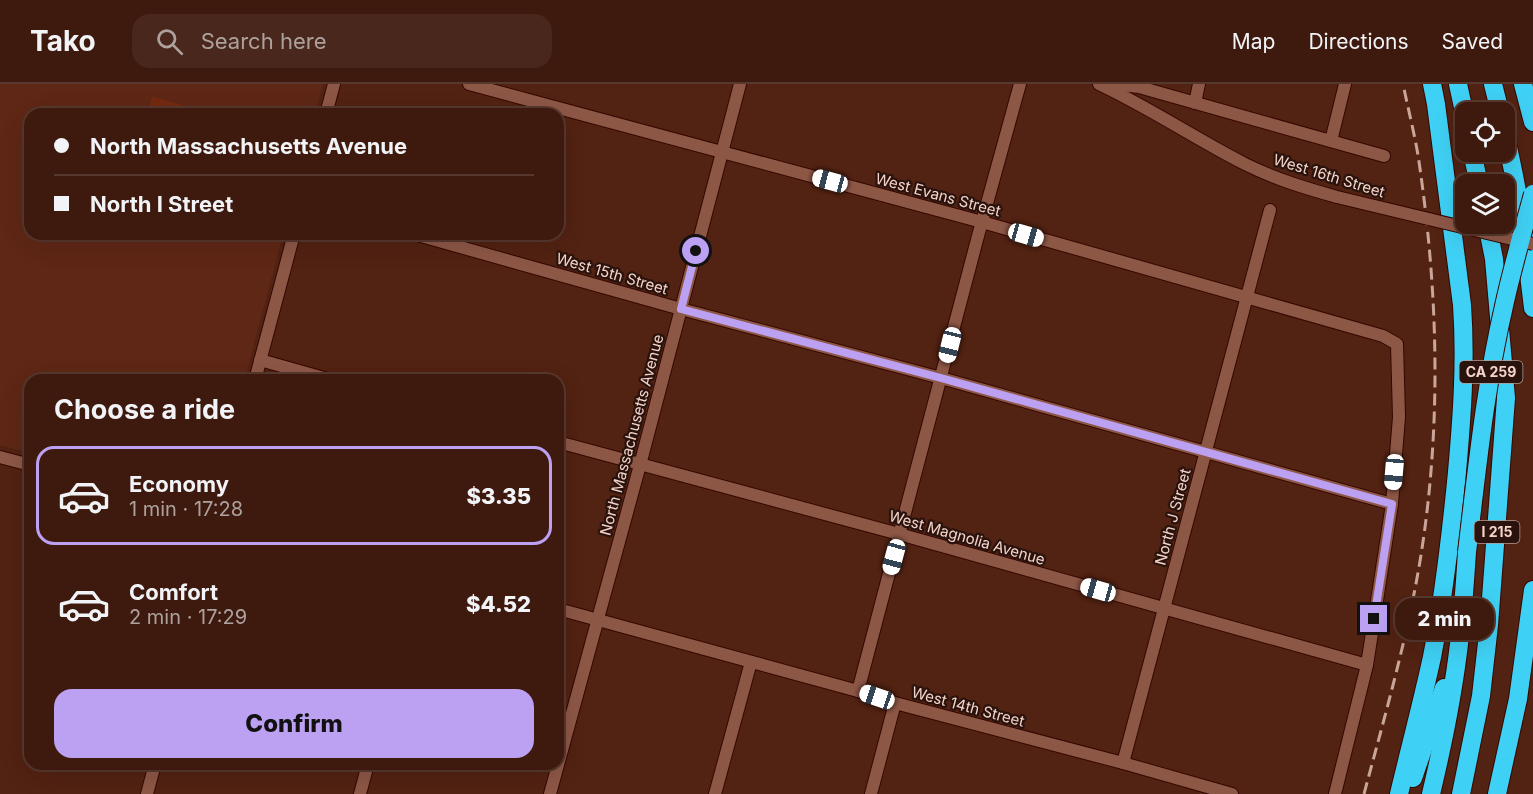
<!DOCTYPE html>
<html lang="en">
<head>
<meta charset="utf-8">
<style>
	body { margin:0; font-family:Inter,sans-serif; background:#49271c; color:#f1f3f6; height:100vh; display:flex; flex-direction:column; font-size:22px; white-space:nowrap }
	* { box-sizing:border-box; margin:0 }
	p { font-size:20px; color:#ada19e }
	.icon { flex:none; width:33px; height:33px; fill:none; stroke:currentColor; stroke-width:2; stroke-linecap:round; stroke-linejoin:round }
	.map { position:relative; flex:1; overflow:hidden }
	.drawer { position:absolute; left:24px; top:290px; width:540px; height:396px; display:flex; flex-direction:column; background:#3e1a0e; border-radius:18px; box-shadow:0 6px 24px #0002,0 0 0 2px #57382e }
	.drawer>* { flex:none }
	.banner { position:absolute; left:24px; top:24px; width:540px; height:132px; border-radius:18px; box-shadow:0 6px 24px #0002,0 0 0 2px #57382e; display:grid; align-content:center; height:132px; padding:0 30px; background:#3e1a0e }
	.fabs { position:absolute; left:1455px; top:18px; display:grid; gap:12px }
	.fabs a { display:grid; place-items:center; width:60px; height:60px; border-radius:12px; background:#3e1a0e; box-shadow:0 6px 24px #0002,0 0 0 2px #57382e; font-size:30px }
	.end { position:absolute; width:27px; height:27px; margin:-14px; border:8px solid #bca0f2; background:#111; box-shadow:0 0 0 3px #111 }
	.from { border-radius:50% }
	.bubble { position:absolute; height:42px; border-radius:18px; background:#3e1a0e; box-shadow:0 6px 24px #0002,0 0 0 2px #57382e; font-size:20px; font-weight:800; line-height:42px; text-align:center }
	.car { position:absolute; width:18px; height:36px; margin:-18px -9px; border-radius:8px; box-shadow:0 0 4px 2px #0007; background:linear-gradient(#fff 24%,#345 0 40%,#fff 0 76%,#345 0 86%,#fff 0) }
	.banner b { display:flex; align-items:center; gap:21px; height:57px; font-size:22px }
	.banner b+b { border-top:2px solid #57382e }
	.banner i { width:15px; height:15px; background:#f1f3f6 }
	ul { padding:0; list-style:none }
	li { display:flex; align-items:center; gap:18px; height:99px; margin:0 12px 9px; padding:0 18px; border:3px solid transparent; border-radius:18px }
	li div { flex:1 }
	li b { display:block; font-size:22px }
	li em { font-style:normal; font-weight:800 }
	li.selected { border-color:#bca0f2 }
	li>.icon { width:54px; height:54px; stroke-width:1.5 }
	h2 { padding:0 30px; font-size:27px; line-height:72px }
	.cta { display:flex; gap:12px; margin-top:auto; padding:12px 30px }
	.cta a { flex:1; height:69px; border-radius:18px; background:#bca0f2; color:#111; font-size:24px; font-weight:800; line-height:69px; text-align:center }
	header { display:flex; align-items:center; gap:36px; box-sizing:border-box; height:84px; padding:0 30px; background:#3e1a0e; border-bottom:2px solid #57382e }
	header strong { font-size:28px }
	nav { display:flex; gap:33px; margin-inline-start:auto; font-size:21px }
	.search { width:420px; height:54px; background:#49271c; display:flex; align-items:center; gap:15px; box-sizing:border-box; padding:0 21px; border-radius:18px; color:#ada19e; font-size:22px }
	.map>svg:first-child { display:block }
	.built { fill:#5f2715 }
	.green { fill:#732910 }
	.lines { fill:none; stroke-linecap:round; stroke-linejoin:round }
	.minor-casing { stroke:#350700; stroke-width:14 }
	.highway-casing { stroke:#350700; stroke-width:20 }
	.minor { stroke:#8d5746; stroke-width:12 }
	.highway { stroke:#3fd1f5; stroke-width:18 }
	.rail { stroke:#c9a59a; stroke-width:3; stroke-dasharray:12 6; stroke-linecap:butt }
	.minor-bridge-casing { stroke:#350700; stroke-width:14; stroke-linecap:butt }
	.highway-bridge-casing { stroke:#350700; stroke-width:20; stroke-linecap:butt }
	.minor-bridge { stroke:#8d5746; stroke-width:12 }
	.highway-bridge { stroke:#3fd1f5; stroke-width:18 }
	.route { stroke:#bca0f2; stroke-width:8 }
	.labels { text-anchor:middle; stroke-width:4.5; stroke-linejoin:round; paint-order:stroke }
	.shield { fill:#29130c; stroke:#b79a91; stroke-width:1.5 }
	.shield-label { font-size:14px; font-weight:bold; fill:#f4d4ca }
	.street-label { font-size:15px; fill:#f4d4ca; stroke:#29130c }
</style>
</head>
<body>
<header>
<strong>Tako</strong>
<div class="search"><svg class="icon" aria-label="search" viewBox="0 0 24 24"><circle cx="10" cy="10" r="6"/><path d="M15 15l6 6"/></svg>Search here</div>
<nav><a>Map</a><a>Directions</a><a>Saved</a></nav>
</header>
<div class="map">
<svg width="1533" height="710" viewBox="0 0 1533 710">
	<rect width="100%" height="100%" fill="#522212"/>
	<polygon class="built" points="0,0 323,0 315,30 30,30 30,150 283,150 245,295 30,296 30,369 0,361"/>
	<polygon class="green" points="152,13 153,13 197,25 195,30 154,30 148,28"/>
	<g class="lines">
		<defs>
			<g id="minor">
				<polyline points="469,0 982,138 1383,252 1397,260 1399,333 1392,420 1367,581 1335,710"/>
				<path d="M1099,0C1150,24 1196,55 1245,80C1275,95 1305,104 1337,113"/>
				<polyline points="1113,0 1139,3 1384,72"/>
				<polyline points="1195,19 1199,0"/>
				<polyline points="326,30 334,0"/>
				<polyline points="1331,57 1345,0"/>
				<polyline points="414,150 681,225 941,294 1392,420"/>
				<polyline points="260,276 331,296"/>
				<polyline points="255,296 294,150"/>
				<polyline points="558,358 899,450 1367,581"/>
				<polyline points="0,373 30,381"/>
				<polyline points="558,525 858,607 895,619 1123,679 1232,710"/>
				<polyline points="858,607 978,152 1020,0"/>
				<polyline points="1123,679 1270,126"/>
				<polyline points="147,710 155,680"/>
				<polyline points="360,710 368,680"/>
				<polyline points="550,710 640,381 740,0"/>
				<polyline points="715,710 751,578"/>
				<polyline points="871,710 895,619"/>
			</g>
			<g id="highway">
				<polyline points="1458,0 1466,37"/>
				<polyline points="1493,0 1500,28"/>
				<polyline points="1523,0 1533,38"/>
				<path d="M1504,47C1519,105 1526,164 1533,224"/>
				<polyline points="1472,68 1479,100"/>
				<polyline points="1413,694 1444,604"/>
				<path d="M1399,710C1410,664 1422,619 1432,573C1444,512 1451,450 1457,388C1462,332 1466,277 1462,221L1436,20L1432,0"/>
				<path d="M1431,710C1443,660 1453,611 1459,560C1463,529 1465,499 1467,468"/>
				<polyline points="1461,710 1481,612 1489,541 1506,314 1494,175 1487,140"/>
				<polyline points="1497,710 1518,615 1533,506"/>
			</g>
		</defs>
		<use href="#minor" class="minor-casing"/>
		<use href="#highway" class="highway-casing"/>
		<use href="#minor" class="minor"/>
		<use href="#highway" class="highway"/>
		<path class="rail" d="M1364,710C1385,631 1408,552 1421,471C1442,338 1438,204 1418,71C1414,48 1408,24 1403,0"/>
		<defs>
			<polyline id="minor-bridge" points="1337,113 1533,160"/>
			<path id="highway-bridge" d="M1467,468C1477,386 1485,303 1504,222C1512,185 1523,147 1533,110"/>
		</defs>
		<use href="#minor-bridge" class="minor-bridge-casing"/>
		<use href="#highway-bridge" class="highway-bridge-casing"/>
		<use href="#minor-bridge" class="minor-bridge"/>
		<use href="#highway-bridge" class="highway-bridge"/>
	</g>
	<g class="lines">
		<polyline class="route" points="696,167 681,225 941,294 1392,420 1374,535"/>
	</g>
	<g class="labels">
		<g class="shield">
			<rect x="1459.5" y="277" width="63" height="22" rx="4.5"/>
			<rect x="1474.5" y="437" width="45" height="22" rx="4.5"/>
		</g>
		<g class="shield-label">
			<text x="1491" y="293">CA 259</text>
			<text x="1497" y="453">I 215</text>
		</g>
		<g class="street-label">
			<text transform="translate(1329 92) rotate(17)" y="5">West 16th Street</text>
			<text transform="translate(938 111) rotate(15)" y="5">West Evans Street</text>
			<text transform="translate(612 190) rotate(16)" y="5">West 15th Street</text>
			<text transform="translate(632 351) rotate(-75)" y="5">North Massachusetts Avenue</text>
			<text transform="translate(1173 433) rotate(-75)" y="5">North J Street</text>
			<text transform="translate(967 454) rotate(16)" y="5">West Magnolia Avenue</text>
			<text transform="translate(968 623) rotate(15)" y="5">West 14th Street</text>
		</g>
	</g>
</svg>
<div class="fabs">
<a><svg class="icon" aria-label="locate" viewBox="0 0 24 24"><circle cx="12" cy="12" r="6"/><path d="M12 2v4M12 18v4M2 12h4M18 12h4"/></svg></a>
<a><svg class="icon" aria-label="layers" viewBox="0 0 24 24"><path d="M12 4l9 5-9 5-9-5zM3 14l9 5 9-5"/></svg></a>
</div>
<i class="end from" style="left:696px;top:167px"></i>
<i class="end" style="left:1374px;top:535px"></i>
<div class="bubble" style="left:1395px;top:514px;width:99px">2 min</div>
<i class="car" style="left:830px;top:97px;rotate:285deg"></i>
<i class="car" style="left:1026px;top:151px;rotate:106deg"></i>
<i class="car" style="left:950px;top:261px;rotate:194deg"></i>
<i class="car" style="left:1394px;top:388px;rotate:185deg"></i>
<i class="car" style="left:894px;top:473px;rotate:195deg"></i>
<i class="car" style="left:1098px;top:506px;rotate:286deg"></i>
<i class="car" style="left:877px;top:613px;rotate:289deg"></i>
<div class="banner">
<b><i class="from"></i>North Massachusetts Avenue</b>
<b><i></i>North I Street</b>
</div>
<section class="drawer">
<h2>Choose a ride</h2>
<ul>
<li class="selected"><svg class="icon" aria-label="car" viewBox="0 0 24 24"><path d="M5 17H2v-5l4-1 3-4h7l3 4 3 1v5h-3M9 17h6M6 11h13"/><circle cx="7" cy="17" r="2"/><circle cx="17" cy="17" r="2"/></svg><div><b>Economy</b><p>1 min · 17:28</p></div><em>$3.35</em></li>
<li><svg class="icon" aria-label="car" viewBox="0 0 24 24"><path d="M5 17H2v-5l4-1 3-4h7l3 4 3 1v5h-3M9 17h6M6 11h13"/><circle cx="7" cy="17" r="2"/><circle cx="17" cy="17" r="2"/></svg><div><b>Comfort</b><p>2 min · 17:29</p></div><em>$4.52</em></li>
</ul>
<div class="cta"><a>Confirm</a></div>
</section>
</div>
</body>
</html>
